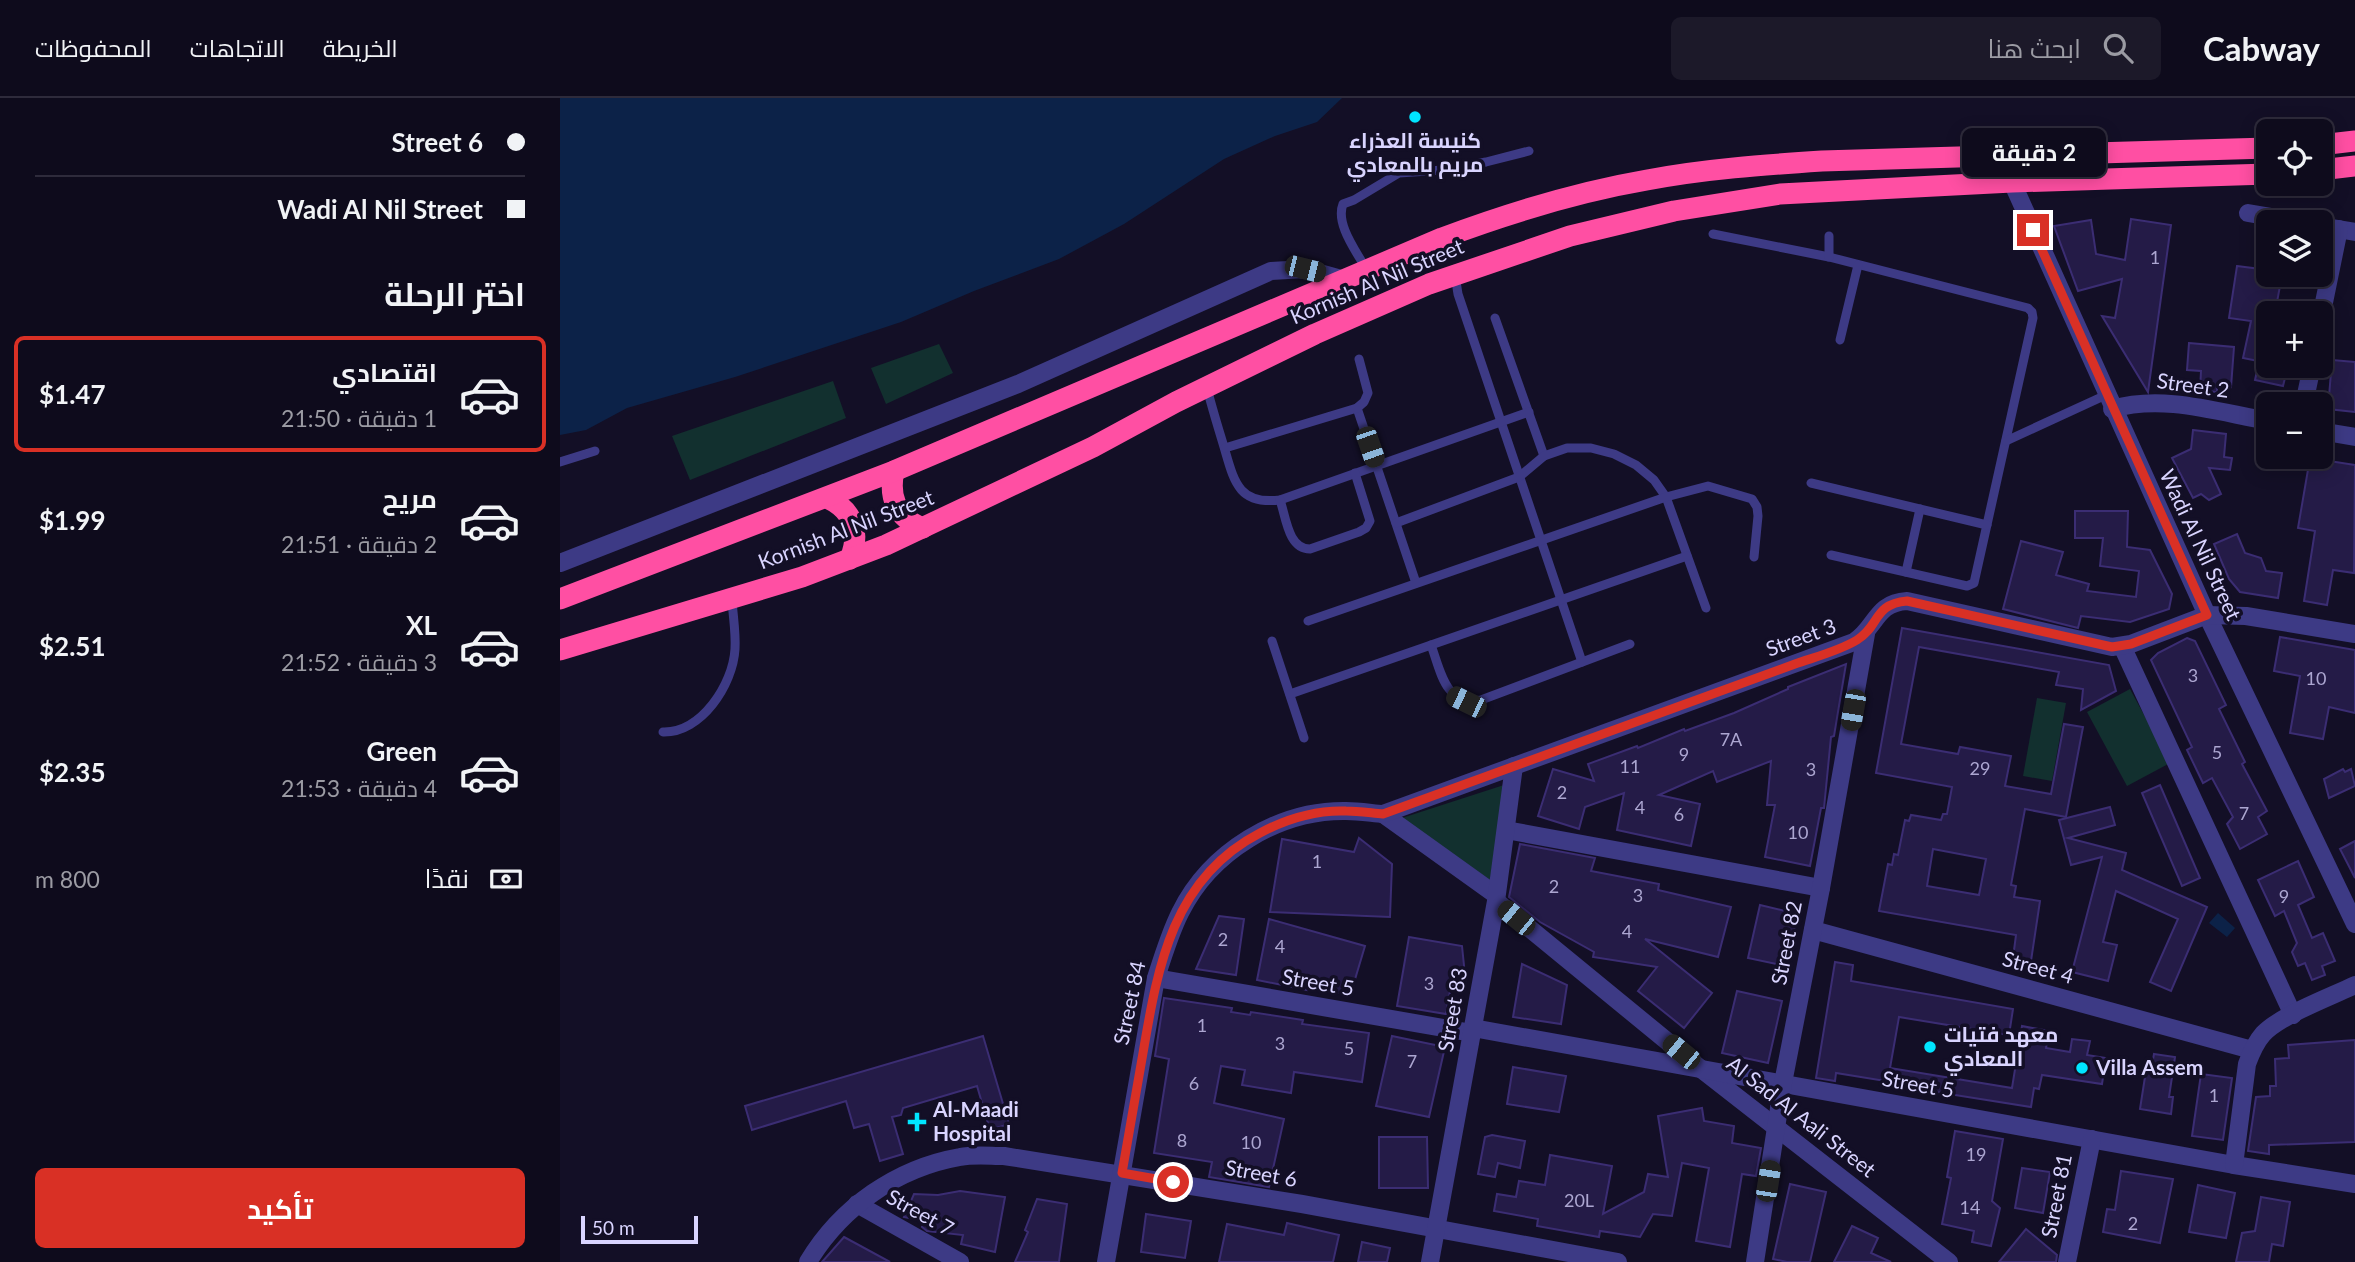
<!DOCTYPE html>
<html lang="ar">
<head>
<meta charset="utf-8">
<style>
	body { margin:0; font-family:Lato,Cairo,sans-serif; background:#1c1929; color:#f1f3f6; direction:rtl; height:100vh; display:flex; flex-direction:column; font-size:26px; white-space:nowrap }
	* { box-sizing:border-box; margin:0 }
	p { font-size:23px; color:#9b9ba3 }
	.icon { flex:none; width:38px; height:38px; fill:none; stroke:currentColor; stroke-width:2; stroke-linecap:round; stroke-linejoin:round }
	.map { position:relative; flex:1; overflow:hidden; direction:ltr }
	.sheet { display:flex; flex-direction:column; background:#0e0b1c; width:560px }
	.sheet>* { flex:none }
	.guide { display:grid; align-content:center; height:154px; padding:0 35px; background:#0e0b1c }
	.fabs { position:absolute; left:1696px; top:21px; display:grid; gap:14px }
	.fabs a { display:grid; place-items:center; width:77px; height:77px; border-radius:10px; background:#0e0b1c; box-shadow:0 4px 18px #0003,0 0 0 2px #2e2b3b; font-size:35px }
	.scale { position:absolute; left:21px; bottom:18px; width:117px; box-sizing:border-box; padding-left:7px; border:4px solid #d9d4ff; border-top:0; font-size:19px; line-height:24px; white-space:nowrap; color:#d9d4ff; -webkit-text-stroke:5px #130f26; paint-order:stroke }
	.end { position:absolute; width:32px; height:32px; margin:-16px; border:9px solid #d93025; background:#fff; box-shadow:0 0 0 4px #fff }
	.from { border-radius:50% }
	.bubble { position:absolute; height:49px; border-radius:10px; background:#0e0b1c; box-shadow:0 4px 18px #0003,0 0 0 2px #2e2b3b; font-size:23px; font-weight:700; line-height:49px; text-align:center; direction:rtl }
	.car { position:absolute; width:21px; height:42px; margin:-21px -10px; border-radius:9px; box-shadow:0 0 5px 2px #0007; background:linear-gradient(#222 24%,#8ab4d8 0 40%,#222 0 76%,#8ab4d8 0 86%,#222 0) }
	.guide b { display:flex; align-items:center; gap:24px; height:66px; font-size:26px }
	.guide b+b { border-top:2px solid #2e2b3b }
	.guide i { width:18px; height:18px; background:#f1f3f6 }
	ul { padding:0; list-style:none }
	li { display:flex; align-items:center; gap:21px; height:116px; margin:0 14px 10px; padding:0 21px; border:4px solid transparent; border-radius:10px }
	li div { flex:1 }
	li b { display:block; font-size:26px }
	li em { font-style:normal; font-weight:700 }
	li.active { border-color:#d93025 }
	li>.icon { width:63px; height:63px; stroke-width:1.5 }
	h2 { padding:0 35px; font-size:32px; line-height:84px }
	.pay { display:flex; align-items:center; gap:18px; height:77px; padding:0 35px; font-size:26px }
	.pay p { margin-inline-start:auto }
	.action { display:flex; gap:14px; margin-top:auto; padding:14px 35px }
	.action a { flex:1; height:80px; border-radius:10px; background:#d93025; color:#fff; font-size:28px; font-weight:700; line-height:80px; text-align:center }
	header { display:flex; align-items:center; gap:42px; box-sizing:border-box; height:98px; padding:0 35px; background:#0e0b1c; border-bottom:2px solid #2e2b3b }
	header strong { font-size:33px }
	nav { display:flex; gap:38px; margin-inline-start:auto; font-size:24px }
	.search { width:490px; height:63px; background:#1c1929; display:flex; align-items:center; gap:18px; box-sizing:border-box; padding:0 24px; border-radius:10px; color:#9b9ba3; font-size:26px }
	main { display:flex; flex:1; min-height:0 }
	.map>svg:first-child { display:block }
	.green { fill:#12302f }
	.water { fill:#0c2248 }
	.building { fill:#241b47; stroke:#3b2d73; stroke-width:2; fill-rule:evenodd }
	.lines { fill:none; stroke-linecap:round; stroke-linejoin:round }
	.lane { stroke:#3d3a85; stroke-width:9 }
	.street { stroke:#3d3a85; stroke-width:18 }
	.highway { stroke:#ff4fa3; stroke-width:21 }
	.route { stroke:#d93025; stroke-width:9 }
	.poi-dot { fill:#00e5ff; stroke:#130f26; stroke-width:2.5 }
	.labels { text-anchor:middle; stroke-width:7; stroke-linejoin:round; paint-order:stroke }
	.number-label { font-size:18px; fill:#aca6d1 }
	.poi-label { font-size:21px; font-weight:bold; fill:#d9d4ff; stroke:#130f26; text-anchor:start }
	.street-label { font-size:21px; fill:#d9d4ff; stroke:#130f26 }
</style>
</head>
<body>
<header>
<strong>Cabway</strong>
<div class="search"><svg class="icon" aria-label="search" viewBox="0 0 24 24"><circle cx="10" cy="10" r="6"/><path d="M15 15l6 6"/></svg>ابحث هنا</div>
<nav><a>الخريطة</a><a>الاتجاهات</a><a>المحفوظات</a></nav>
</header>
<main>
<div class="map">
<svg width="1795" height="1164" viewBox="0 0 1795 1164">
	<rect width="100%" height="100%" fill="#130f26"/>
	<g class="green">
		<polygon points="379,246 393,275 326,306 311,270"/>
		<polygon points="273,283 286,320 130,382 112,338"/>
		<polygon points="1570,591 1610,665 1567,688 1527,614"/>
		<polygon points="1477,600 1506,605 1492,683 1463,678"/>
		<polygon points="944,687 930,782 842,720"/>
	</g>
	<g class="water">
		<polygon points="0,0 782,0 757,24 715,38 664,61 564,126 499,161 414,193 341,224 175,279 67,310 26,332 0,337"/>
		<polygon points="1658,815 1675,830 1667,839 1649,825"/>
	</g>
	<g class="building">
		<polygon points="1571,121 1611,127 1588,294 1542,218 1555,220 1562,181 1518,193 1494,128 1531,122 1536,156 1565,162"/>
		<polygon points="1677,168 1708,172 1708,177 1722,177 1715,215 1708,215 1708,265 1683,260 1691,223 1669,220"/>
		<polygon points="1629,245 1674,249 1671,289 1657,287 1657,294 1640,293 1641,273 1627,272"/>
		<polygon points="1772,262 1795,264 1795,314 1768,311"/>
		<polygon points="1698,268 1728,268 1723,288 1695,282"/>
		<polygon points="1633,332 1666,336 1664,359 1672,360 1670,372 1649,370 1661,396 1649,402 1641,396 1633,400 1612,360 1631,351"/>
		<polygon points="1750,360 1795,367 1794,475 1773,472 1767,507 1744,503 1755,433 1738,430"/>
		<polygon points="1515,413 1568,413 1567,449 1590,452 1612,496 1609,511 1570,524 1521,518 1518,530 1443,511 1461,443 1503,454 1496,477 1529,486 1527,493 1576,499 1579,473 1540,468 1543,440 1515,440"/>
		<polygon points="1677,436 1685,455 1701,460 1706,473 1722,475 1718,500 1680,494 1669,481 1654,446"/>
		<path d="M1342,530L1549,567L1556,593L1521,612L1523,591L1496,587L1499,574L1359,549L1341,646L1398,656L1400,649L1451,658L1445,688L1491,696L1504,626L1523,629L1506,719L1465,711L1451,787L1456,788L1454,799L1480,803L1471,863L1453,860L1456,837L1319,813L1328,766L1332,767L1334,756L1338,757L1345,722L1349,723L1351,717L1381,722L1383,716H1387L1392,689L1316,675ZM1373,751L1426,761L1419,797L1367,788Z"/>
		<polygon points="1720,539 1795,552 1795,615 1769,609 1763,641 1730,635 1740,578 1714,573"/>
		<polygon points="1627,540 1635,543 1666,607 1659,611 1685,664 1682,666 1707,713 1698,719 1707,736 1680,751 1667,726 1673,719 1652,680 1643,685 1627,652 1632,649 1591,562 1598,555"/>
		<polygon points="1286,566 1274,638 1271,639 1264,710 1261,710 1250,768 1205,759 1215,707 1207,707 1211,663 1157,684 1153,673 1099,697 1140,706 1131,748 1057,732 1064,695 1025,709 1019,731 978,718 993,671 1034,683 1028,666 1077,648 1078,650 1124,631 1125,633 1174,615 1228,591 1228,589"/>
		<polygon points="1783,671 1785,674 1791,671 1795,688 1769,700 1764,681"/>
		<polygon points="1600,687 1640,780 1622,788 1582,695"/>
		<polygon points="1550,709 1555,727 1508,740 1566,755 1562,772 1647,809 1611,893 1590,884 1618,821 1556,793 1543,844 1557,847 1548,883 1512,874 1542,759 1511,767 1499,722"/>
		<polygon points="799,740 832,766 830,819 710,814 722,741 794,754"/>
		<polygon points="1795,743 1795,780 1780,751"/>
		<polygon points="960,746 1035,760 1031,773 1099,786 1098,792 1171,809 1158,859 1085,841 1152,895 1124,930 1078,893 1097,869 1033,859 1034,854 980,824 949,799"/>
		<polygon points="1738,763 1754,799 1738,807 1752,840 1763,835 1775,863 1762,868 1765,877 1752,882 1745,865 1738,868 1732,854 1737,845 1724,813 1715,818 1698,782"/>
		<polygon points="1200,807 1238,816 1226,868 1188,860"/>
		<polygon points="659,818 684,821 676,877 636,871"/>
		<polygon points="709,821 805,848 790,898 749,886 747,892 697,882"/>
		<polygon points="849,839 902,848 906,887 891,888 886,916 837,908"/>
		<polygon points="1275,864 1293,867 1291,883 1453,911 1449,937 1339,919 1330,970 1452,990 1462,928 1489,933 1486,950 1510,954 1512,941 1530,943 1527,957 1546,960 1542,986 1482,977 1479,991 1474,990 1471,1009 1338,988 1338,985 1276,975 1275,983 1256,980"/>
		<polygon points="962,866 1007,887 1001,926 953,919"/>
		<polygon points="1177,893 1222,903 1208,965 1162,955"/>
		<polygon points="604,900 672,910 671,914 690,917 691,914 743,922 742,926 809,935 802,984 734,974 731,995 682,987 685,972 661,968 654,1005 724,1021 709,1089 649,1079 652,1064 594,1055 609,961 595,958"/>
		<polygon points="423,938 449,1026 430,1032 417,988 343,1010 341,1017 332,1019 343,1056 320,1063 309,1026 294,1030 286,1003 192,1032 185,1008"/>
		<polygon points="832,938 885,949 869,1019 816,1008"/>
		<polygon points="1795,942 1795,1044 1709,1047 1709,1056 1688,1053 1696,999 1710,998 1710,988 1716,988 1715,961 1729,960 1728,947"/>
		<polygon points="1594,956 1615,959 1609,999 1613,999 1611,1016 1580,1011 1587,966 1592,967"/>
		<polygon points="953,969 1006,978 999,1014 947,1006"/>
		<polygon points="1641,976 1672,980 1663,1042 1632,1038"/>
		<polygon points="1142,1010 1144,1023 1174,1028 1172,1045 1201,1050 1196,1078 1182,1076 1170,1149 1136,1143 1149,1070 1122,1065 1112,1118 1093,1116 1080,1139 1040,1133 1039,1139 977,1128 978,1121 934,1113 937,1096 956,1099 959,1083 985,1087 990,1057 1052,1068 1043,1116 1084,1094 1088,1076 1108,1079 1098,1018"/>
		<polygon points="1395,1033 1443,1041 1432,1103 1440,1110 1431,1148 1412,1144 1414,1133 1382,1126 1391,1080 1387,1079"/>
		<polygon points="932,1037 965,1043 960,1070 938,1065 935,1079 918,1076 925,1039"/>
		<polygon points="819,1039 867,1039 868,1090 819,1090"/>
		<polygon points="1462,1070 1490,1074 1483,1115 1455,1110"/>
		<polygon points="1561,1073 1613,1081 1600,1145 1543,1134 1547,1111 1555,1112"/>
		<polygon points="1230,1086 1266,1094 1250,1164 1227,1164 1213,1161"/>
		<polygon points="1638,1087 1675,1095 1666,1140 1629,1134"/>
		<polygon points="400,1093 445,1099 435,1154 401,1146 403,1137 367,1133 362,1129 364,1123 344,1119 354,1096 378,1097"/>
		<polygon points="1701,1099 1730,1104 1723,1148 1712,1146 1709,1164 1676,1164 1682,1135 1695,1133"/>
		<polygon points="477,1101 507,1106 499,1164 455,1164 468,1134 465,1132"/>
		<polygon points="586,1116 631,1123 625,1160 581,1154"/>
		<polygon points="727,1125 779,1137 773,1164 659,1164 667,1126 724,1137"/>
		<polygon points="1292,1128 1318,1140 1311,1155 1331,1164 1274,1164"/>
		<polygon points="1466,1131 1497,1157 1496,1164 1439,1164"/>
		<polygon points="284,1139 330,1164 262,1164"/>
		<polygon points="802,1144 830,1150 827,1164 798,1164"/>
	</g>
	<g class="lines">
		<g class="lane">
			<polyline points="1153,136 1269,159 1468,210 1472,214 1473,220 1414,485 1407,488 1271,457"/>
			<polyline points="1269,138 1269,159"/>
			<path d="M806,171C797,154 775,126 783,106L794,102L839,75L883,72L926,64L969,53"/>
			<polyline points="895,177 898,196 1022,564"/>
			<polyline points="935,220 984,358"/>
			<polyline points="1280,242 1298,167"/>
			<path d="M647,290C652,310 658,329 664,349C674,383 678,407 720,402L969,314"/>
			<polyline points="797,310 856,485"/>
			<polyline points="1446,343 1546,297"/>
			<polyline points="665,350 797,310 804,304 808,295 799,261"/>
			<polyline points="0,364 35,353"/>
			<polyline points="1251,385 1427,427"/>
			<path d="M720,402C726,419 728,451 750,451L799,434L806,430L810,423L795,375"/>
			<polyline points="836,425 959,379 984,358 1007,350 1031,350 1054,356 1076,367 1094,382 1106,399 1146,510"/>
			<polyline points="1346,474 1360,411"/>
			<polyline points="748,523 1106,399 1148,388 1192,401 1197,409 1198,418 1194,459"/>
			<polyline points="712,543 744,640"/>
			<path d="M871,547C881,574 885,608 921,602L1070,546"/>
			<polyline points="730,596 1127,458"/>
			<path d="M103,634C141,635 173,587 175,551C176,535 173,518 172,502"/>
		</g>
		<g class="street">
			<polyline points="1452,84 1647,517 1795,826"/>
			<polyline points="1688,115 1740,124"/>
			<polyline points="1760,128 1795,134"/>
			<polyline points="1760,224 1779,131"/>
			<polyline points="1744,306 1752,268"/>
			<path d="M1552,311C1603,296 1657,314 1708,323"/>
			<polyline points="1760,333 1795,339"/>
			<polyline points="0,465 458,286 711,173 745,171 781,181"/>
			<polyline points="1562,548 1733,917"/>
			<polyline points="823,716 936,797"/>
			<polyline points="946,732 1261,790"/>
			<polyline points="936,803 1141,971 1389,1164"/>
			<polyline points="1253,832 1692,952"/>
			<polyline points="596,880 912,935"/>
			<polyline points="913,930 1674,1067 1795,1086"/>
			<path d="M1674,1067L1687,966C1691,955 1695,945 1703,936C1721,917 1770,899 1795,887"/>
			<polyline points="297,1106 400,1164"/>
			<path d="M248,1164C281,1109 337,1070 400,1059C414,1056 430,1058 444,1058L742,1106L1058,1164"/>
			<path d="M546,1164L596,880C603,858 610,835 620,815C650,754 718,712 786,713C798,713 811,715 823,716L1294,544C1317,529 1315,505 1347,503L1552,549L1571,546L1647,517L1686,518L1795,536"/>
			<polyline points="870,1164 936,803 954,668"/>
			<polyline points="1195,1164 1223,985 1261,790 1306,536"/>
			<polyline points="1507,1164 1532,1041"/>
		</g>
		<g class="highway">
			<polyline points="1760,47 1795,43"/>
			<polyline points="1760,72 1795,68"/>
			<path d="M334,373C328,400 337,420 363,430"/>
			<path d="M267,400C293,412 301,434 290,461"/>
			<path d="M0,501L334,373L882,140C949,115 1017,94 1087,82C1145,71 1203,67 1262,63L1708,50"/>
			<polyline points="0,552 242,479 326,447 533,349 616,304 755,236 869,186 1010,138 1114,113 1220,96 1452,84 1708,76"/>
		</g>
	</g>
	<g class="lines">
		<path class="route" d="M613,1084L562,1075C569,1035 576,995 583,955C598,867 613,780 700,735C726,721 756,712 786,713C798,713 811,715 823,716L1235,566C1255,559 1279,553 1297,542C1320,528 1313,506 1347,503L1552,549L1571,546L1647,517L1473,132"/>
	</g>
	<g class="poi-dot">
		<circle cx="855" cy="19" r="7"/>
		<circle cx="1370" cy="949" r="7"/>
		<circle cx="1522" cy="970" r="7"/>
		<path d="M353.5 1013.5h7v7h7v7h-7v7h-7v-7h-7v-7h7z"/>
	</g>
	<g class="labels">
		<g class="number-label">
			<text x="1595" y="166">1</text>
			<text x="1633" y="584">3</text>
			<text x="1756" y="587">10</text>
			<text x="1171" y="648">7A</text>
			<text x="1657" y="661">5</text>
			<text x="1124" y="663">9</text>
			<text x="1070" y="675">11</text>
			<text x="1420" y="677">29</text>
			<text x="1251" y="678">3</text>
			<text x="1002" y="701">2</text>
			<text x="1080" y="716">4</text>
			<text x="1684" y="722">7</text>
			<text x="1119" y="723">6</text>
			<text x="1238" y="741">10</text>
			<text x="757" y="770">1</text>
			<text x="994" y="795">2</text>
			<text x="1078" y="804">3</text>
			<text x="1724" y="805">9</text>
			<text x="1067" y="840">4</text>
			<text x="663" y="848">2</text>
			<text x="720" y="855">4</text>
			<text x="869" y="892">3</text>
			<text x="642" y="934">1</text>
			<text x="720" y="952">3</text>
			<text x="789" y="957">5</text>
			<text x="852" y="970">7</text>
			<text x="634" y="992">6</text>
			<text x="1654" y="1004">1</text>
			<text x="622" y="1049">8</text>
			<text x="691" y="1051">10</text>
			<text x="1416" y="1063">19</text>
			<text x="1019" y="1109">20L</text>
			<text x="1410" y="1116">14</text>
			<text x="1573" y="1132">2</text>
		</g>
		<g class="poi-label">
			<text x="855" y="50" text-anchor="middle">كنيسة العذراء<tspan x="855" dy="24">مريم بالمعادي</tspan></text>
			<text x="1384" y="944">معهد فتيات<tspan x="1384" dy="24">المعادي</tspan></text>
			<text x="1536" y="977">Villa Assem</text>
			<text x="373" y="1019">Al-Maadi<tspan x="373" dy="24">Hospital</tspan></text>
		</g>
		<g class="street-label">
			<text transform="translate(817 184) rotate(-23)" y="7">Kornish Al Nil Street</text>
			<text transform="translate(1633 288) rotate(8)" y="7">Street 2</text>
			<text transform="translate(286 432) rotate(-21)" y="7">Kornish Al Nil Street</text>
			<text transform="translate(1640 447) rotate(65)" y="7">Wadi Al Nil Street</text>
			<text transform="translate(1241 540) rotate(-20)" y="7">Street 3</text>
			<text transform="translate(1227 845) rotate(-79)" y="7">Street 82</text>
			<text transform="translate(1478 870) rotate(15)" y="7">Street 4</text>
			<text transform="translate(758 885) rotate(10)" y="7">Street 5</text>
			<text transform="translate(570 905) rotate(-78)" y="7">Street 84</text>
			<text transform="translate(893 912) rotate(-80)" y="7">Street 83</text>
			<text transform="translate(1358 987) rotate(10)" y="7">Street 5</text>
			<text transform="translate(1241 1019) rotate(38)" y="7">Al Sad Al Aali Street</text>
			<text transform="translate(701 1076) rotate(10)" y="7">Street 6</text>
			<text transform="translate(1497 1098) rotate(-79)" y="7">Street 81</text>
			<text transform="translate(360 1115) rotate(29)" y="7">Street 7</text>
		</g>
	</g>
</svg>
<div class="fabs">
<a><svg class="icon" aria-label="locate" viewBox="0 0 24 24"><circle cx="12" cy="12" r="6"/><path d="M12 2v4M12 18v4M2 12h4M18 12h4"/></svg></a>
<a><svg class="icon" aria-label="layers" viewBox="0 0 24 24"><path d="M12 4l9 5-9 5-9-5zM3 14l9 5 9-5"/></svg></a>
<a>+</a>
<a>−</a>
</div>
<div class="scale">50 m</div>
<i class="end from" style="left:613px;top:1084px"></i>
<i class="end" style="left:1473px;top:132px"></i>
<div class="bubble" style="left:1402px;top:30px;width:144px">2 دقيقة</div>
<i class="car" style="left:745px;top:171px;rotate:104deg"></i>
<i class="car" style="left:810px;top:349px;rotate:161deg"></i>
<i class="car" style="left:906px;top:604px;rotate:296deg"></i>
<i class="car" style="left:1293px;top:612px;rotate:190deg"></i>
<i class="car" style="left:956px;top:820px;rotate:309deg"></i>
<i class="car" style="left:1121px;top:954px;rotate:309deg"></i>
<i class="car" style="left:1208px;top:1083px;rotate:9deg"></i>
</div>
<section class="sheet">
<div class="guide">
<b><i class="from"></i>Street 6</b>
<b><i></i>Wadi Al Nil Street</b>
</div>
<h2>اختر الرحلة</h2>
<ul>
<li class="active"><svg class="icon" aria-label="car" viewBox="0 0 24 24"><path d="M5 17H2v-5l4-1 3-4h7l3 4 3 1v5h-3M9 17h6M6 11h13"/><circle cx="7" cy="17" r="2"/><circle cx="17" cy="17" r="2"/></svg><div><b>اقتصادي</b><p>1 دقيقة · 21:50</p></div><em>$1.47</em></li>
<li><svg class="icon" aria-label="car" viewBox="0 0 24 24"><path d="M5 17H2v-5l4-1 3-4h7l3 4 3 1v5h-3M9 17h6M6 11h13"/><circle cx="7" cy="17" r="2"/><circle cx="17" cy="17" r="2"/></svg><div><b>مريح</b><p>2 دقيقة · 21:51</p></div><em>$1.99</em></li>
<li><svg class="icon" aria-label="car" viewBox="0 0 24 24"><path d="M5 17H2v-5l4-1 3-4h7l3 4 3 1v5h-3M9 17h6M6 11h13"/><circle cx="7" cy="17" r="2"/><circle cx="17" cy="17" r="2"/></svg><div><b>XL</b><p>3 دقيقة · 21:52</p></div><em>$2.51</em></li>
<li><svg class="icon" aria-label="car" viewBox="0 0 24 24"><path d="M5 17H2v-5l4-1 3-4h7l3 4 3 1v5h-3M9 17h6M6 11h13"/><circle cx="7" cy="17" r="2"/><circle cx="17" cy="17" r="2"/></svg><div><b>Green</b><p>4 دقيقة · 21:53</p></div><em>$2.35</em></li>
</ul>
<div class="pay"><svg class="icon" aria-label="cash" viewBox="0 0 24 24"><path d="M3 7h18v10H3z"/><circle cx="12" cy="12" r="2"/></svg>نقدًا<p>800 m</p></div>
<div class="action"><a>تأكيد</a></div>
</section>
</main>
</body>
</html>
